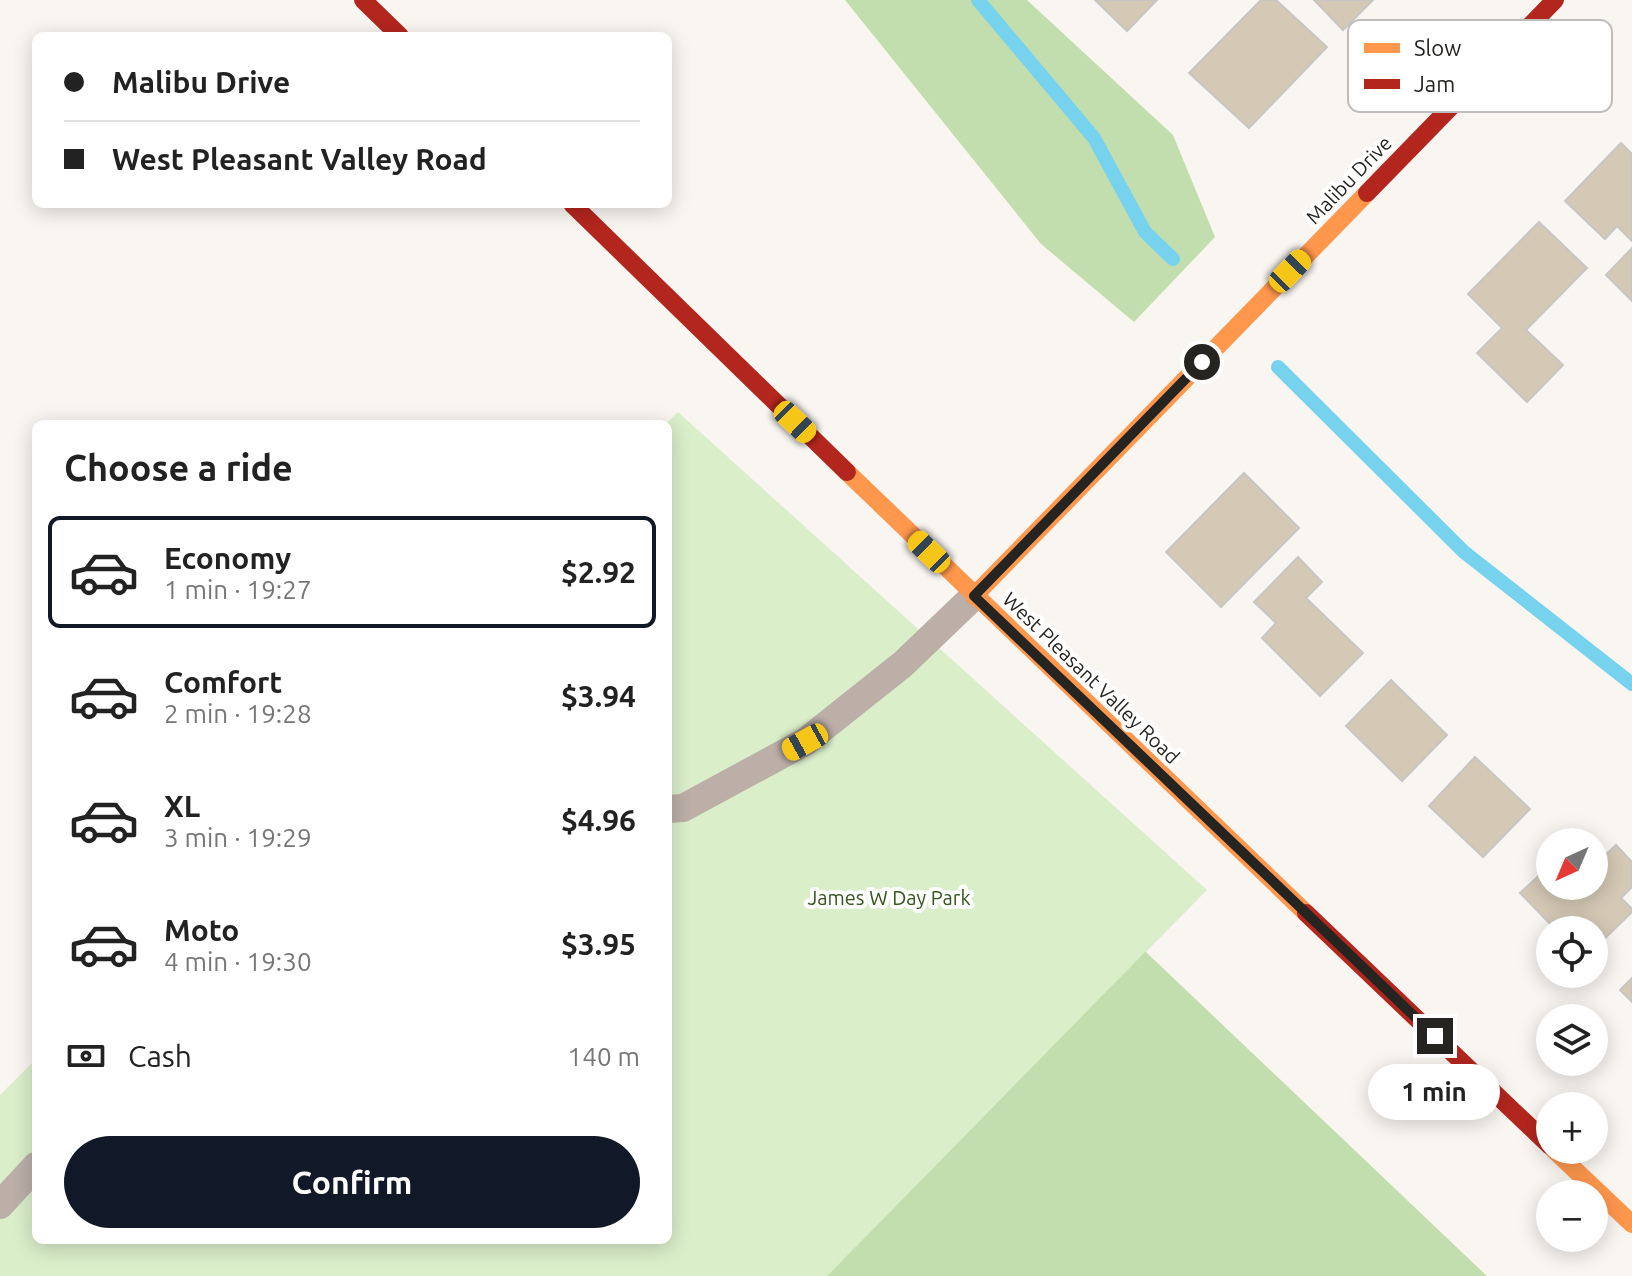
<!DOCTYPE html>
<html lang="en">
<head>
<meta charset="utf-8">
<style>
	body { margin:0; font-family:Ubuntu,sans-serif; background:#f2f2f2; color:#222; height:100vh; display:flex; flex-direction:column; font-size:30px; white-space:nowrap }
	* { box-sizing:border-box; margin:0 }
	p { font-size:26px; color:#767676 }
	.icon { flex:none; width:44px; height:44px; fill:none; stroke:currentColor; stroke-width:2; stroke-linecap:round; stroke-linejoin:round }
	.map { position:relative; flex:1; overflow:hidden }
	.panel { position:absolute; left:32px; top:420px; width:640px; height:824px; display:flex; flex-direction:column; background:#fff; border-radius:12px; box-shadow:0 4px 20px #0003 }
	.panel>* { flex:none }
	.guide { position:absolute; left:32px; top:32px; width:640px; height:176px; border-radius:12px; box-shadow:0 4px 20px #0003; display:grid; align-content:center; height:176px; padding:0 32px; background:#fff }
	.needle { width:52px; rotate:224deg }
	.buttons { position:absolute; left:1536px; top:828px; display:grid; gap:16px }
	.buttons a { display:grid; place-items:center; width:72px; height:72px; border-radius:50%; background:#fff; box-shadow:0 4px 20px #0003; font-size:40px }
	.end { position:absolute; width:36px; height:36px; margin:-18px; border:10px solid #262421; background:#fff; box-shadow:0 0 0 4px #fff }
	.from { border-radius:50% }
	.bubble { position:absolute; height:56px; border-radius:28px; background:#fff; box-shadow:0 4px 20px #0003; font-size:26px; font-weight:700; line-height:56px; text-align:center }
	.car { position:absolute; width:24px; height:48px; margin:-24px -12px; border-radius:10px; box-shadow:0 0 6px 2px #0007; background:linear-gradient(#f5c518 24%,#345 0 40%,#f5c518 0 76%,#345 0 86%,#f5c518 0) }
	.guide b { display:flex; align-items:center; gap:28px; height:76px; font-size:30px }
	.guide b+b { border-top:2px solid #e0e0e0 }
	.guide i { width:20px; height:20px; background:#222 }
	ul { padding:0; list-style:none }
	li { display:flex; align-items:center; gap:24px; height:112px; margin:0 16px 12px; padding:0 16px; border:4px solid transparent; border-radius:12px }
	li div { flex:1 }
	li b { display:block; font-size:30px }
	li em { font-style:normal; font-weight:700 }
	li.on { border-color:#111827 }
	li>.icon { width:72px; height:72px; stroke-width:1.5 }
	h2 { padding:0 32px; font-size:36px; line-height:96px }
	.pay { display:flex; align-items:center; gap:20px; height:88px; padding:0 32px; font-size:30px }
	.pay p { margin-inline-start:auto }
	.primary-button { display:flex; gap:16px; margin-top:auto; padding:16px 32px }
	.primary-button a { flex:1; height:92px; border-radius:48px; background:#111827; color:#fff; font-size:32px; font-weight:700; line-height:92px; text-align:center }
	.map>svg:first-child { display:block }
	.green { fill:#daeeca }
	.forest { fill:#c3deae }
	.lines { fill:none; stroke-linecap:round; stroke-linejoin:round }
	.stream { stroke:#76d2ed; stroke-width:14 }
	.building { fill:#d4c9b5; stroke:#c8c6c3; stroke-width:2 }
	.lane { stroke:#bbafa8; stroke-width:28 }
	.slow { stroke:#ff974d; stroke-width:18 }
	.jam { stroke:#b3261e; stroke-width:18 }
	.route { stroke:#262421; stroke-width:10 }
	.labels { text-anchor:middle; stroke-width:8; stroke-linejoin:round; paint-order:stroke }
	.street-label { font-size:20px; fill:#262421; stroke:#fff }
	.park-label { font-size:20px; fill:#34551c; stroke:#fff }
	.key { fill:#fff; stroke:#bebdbc; stroke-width:2 }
	.key-label { font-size:22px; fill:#262421 }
</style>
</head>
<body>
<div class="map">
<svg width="1632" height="1276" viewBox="0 0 1632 1276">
	<rect width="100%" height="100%" fill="#f9f6f2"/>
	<polygon class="green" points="678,412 1207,890 827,1276 0,1276 0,1095 36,1059 36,1240 668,1240 666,424"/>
	<g class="forest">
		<polygon points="845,0 1027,0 1173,135 1215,237 1134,322 1041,244"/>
		<polygon points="1146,951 1146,952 1487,1276 827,1276"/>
	</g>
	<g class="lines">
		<g class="stream">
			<polyline points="978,0 1094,138 1145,232 1173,259"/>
			<polyline points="1278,367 1464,552 1632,684"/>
		</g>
	</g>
	<g class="building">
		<polygon points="1095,0 1157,0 1127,31"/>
		<polygon points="1261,0 1276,0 1327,47 1249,128 1189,73"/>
		<polygon points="1314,0 1373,0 1343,30"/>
		<polygon points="1621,143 1632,154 1632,241 1617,226 1605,239 1565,201"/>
		<polygon points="1539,222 1587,268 1526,330 1563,365 1527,402 1477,353 1502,328 1468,294"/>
		<polygon points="1632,248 1632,301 1606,275"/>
		<polygon points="1244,473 1299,528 1221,607 1166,552"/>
		<polygon points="1298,557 1322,582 1306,598 1363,653 1320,696 1262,638 1276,623 1254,602"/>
		<polygon points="1391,680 1447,735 1402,781 1346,726"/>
		<polygon points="1475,757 1530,809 1483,857 1429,806"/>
		<polygon points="1616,845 1632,862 1632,887 1621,898 1632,909 1632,912 1594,949 1594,930 1556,930 1520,893 1550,865 1550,886 1594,886 1594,866"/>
		<polygon points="1632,978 1632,1002 1620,990"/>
	</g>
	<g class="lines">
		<g class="lane">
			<polyline points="668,809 683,808 805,742 903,664 974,596"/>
			<polyline points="0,1205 36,1166"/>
		</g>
		<g class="slow">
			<polyline points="847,472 1306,913"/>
			<polyline points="974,596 1367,193"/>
			<polyline points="1554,1150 1632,1224"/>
		</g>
		<g class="jam">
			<polyline points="363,0 400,36"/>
			<polyline points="1367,193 1555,0"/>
			<polyline points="572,204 847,472"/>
			<polyline points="1306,913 1550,1146"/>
		</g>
	</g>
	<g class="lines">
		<polyline class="route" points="1202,362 974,596 1435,1036"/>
	</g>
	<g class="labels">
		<g class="street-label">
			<text transform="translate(1349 180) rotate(-46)" y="7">Malibu Drive</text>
			<text transform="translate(1091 678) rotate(44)" y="7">West Pleasant Valley Road</text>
		</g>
		<g class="park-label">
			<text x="889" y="905">James W Day Park</text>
		</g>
	</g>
	<rect x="1348" y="20" width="264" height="92" rx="12" class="key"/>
	<rect x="1364" y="43" width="36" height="10" fill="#ff974d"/>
	<rect x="1364" y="79" width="36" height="10" fill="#b3261e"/>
	<g class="key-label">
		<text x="1414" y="56">Slow</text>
		<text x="1414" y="92">Jam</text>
	</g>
</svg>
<div class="buttons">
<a><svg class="needle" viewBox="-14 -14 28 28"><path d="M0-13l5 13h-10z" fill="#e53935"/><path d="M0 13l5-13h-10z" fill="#767676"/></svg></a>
<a><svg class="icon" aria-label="locate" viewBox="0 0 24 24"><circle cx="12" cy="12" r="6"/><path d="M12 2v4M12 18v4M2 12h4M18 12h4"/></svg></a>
<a><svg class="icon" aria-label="layers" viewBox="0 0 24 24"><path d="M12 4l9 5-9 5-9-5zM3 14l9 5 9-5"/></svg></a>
<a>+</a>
<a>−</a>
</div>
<i class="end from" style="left:1202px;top:362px"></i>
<i class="end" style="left:1435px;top:1036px"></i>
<div class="bubble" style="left:1368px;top:1064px;width:132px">1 min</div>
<i class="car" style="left:1290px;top:271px;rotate:44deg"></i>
<i class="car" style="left:795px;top:422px;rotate:134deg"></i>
<i class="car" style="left:929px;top:552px;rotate:314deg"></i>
<i class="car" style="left:805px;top:742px;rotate:241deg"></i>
<div class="guide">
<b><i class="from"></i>Malibu Drive</b>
<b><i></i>West Pleasant Valley Road</b>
</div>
<section class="panel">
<h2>Choose a ride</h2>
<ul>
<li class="on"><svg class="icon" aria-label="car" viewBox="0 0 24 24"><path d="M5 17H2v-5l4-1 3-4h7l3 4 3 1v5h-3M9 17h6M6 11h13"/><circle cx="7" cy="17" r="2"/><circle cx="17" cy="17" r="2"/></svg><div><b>Economy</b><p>1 min · 19:27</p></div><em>$2.92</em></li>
<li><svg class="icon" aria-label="car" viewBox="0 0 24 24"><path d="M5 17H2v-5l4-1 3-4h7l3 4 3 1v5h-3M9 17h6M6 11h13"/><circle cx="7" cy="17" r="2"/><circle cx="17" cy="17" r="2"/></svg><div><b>Comfort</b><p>2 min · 19:28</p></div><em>$3.94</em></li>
<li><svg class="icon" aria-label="car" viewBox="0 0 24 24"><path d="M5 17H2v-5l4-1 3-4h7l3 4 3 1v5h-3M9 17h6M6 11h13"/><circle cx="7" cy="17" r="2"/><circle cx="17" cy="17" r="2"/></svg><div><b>XL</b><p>3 min · 19:29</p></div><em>$4.96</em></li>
<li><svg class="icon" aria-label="car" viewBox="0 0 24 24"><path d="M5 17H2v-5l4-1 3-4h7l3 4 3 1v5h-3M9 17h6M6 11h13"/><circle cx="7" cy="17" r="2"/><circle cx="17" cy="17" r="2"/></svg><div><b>Moto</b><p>4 min · 19:30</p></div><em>$3.95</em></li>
</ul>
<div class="pay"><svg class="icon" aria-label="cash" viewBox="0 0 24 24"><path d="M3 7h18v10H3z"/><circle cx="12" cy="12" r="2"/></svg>Cash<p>140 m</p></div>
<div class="primary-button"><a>Confirm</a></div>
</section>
</div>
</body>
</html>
